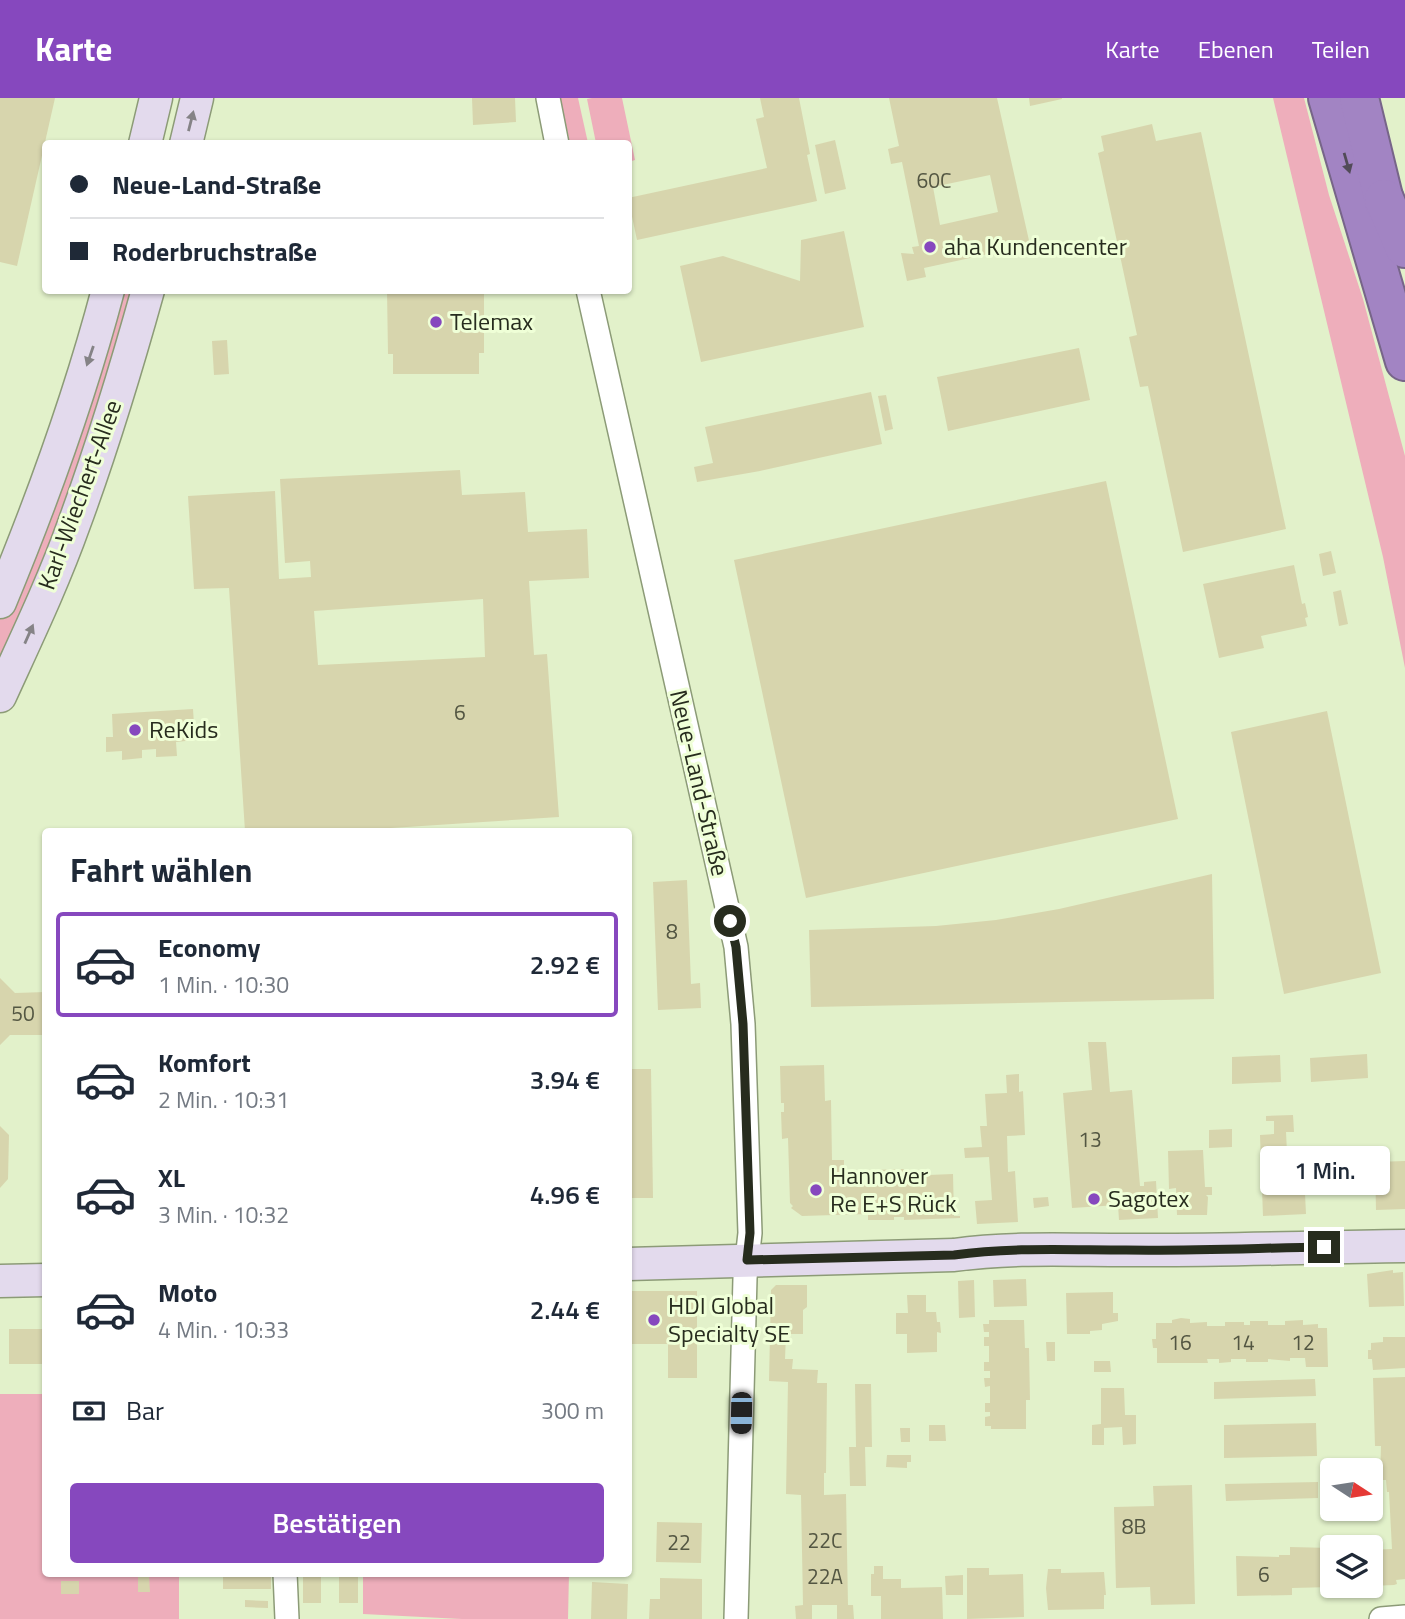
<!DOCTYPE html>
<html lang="de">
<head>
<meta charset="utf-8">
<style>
	body { margin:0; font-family:"Titillium Web",sans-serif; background:#f6f6f7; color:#1f2937; height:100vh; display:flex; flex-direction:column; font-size:26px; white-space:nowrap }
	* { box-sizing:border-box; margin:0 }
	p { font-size:23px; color:#747a83 }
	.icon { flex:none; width:38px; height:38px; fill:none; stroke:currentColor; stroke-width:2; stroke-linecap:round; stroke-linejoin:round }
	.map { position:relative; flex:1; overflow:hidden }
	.drawer { position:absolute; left:42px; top:730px; width:590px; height:749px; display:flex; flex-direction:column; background:#fff; border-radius:7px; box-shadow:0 2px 5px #0004 }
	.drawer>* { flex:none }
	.guide { position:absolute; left:42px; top:42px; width:590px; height:154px; border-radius:7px; box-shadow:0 2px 5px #0004; display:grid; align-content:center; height:154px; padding:0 28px; background:#fff }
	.needle { width:46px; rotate:102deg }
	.controls { position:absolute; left:1320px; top:1360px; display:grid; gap:14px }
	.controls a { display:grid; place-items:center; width:63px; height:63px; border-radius:7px; background:#fff; box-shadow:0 2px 5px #0004; font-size:35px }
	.end { position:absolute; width:32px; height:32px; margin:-16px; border:9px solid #272c1e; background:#fff; box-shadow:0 0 0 4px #fff }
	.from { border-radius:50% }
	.bubble { position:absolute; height:49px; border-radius:7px; background:#fff; box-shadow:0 2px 5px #0004; font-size:23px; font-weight:600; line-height:49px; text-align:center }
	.car { position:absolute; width:21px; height:42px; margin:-21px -10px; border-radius:9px; box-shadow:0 0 5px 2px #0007; background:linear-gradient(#222 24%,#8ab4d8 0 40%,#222 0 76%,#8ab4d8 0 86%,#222 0) }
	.guide b { display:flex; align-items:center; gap:24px; height:66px; font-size:26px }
	.guide b+b { border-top:2px solid #e0e1e3 }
	.guide i { width:18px; height:18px; background:#1f2937 }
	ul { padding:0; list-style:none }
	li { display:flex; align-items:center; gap:21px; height:105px; margin:0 14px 10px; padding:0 14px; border:4px solid transparent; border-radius:7px }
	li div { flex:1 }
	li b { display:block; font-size:26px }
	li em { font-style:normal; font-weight:600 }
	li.current { border-color:#8648be }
	li>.icon { width:63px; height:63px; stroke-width:1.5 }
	h2 { padding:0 28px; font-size:32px; line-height:84px }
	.pay { display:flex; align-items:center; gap:18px; height:77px; padding:0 28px; font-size:26px }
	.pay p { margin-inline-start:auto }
	.cta { display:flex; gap:14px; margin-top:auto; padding:14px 28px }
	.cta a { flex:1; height:80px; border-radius:7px; background:#8648be; color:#fff; font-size:28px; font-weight:600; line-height:80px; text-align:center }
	header { display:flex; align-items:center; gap:42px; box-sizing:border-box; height:98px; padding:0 35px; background:#8648be; color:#fff }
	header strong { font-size:33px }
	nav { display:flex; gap:38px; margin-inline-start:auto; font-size:24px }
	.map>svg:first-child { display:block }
	.green { fill:#eeaebb }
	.building { fill:#d7d5ad; fill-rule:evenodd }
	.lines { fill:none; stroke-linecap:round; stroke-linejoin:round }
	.street-casing { stroke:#8c9b77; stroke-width:26 }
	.secondary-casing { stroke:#8c9b77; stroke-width:35 }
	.highway-casing { stroke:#776589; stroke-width:42 }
	.street { stroke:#fff; stroke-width:23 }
	.secondary { stroke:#e3daed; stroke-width:32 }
	.highway { stroke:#a284c3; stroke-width:38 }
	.oneway { fill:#858386 }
	.oneway2 { fill:#524b58 }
	.route { stroke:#272c1e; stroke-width:9 }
	.poi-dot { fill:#8648be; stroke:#efffd7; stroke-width:2.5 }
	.labels { text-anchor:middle; stroke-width:6; stroke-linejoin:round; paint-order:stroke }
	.number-label { font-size:21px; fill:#535642 }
	.poi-label { font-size:24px; fill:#272c1e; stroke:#efffd7; text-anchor:start }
	.street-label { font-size:24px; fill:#272c1e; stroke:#efffd7 }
</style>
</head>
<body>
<header>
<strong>Karte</strong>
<nav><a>Karte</a><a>Ebenen</a><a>Teilen</a></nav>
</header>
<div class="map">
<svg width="1405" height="1521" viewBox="0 0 1405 1521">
	<rect width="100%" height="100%" fill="#e2f1ca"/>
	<g class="green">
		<polygon points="560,0 578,0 588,45 570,45"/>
		<polygon points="592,0 622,0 635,62 628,64 628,46 596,45 587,1"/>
		<polygon points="1273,0 1304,0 1329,97 1363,201 1405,358 1405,570 1383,459"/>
		<polygon points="108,193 148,193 0,598 0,504"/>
		<polygon points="0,1296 45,1296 46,1475 179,1475 179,1521 0,1521"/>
		<polygon points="363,1475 569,1475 568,1521 462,1521 363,1516"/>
	</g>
	<g class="building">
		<polygon points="0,0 55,0 17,168 0,164"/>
		<polygon points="472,0 515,0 516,24 473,27"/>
		<polygon points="760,0 799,0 810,56 807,57 817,103 637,142 628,100 767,70 756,21 764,19"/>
		<path d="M889,0H997L1030,147L924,170L926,179L907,183L901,155L914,156L912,149L919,148L902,64L891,66L888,51L899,48ZM990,77L998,114L940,127L933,89Z"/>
		<polygon points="1029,0 1062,0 1062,1 1030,8"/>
		<polygon points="1152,26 1156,43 1201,34 1286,431 1183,454 1148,288 1140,289 1129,239 1137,237 1098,55 1104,53 1101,38"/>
		<polygon points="835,42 846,91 825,96 815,47"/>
		<polygon points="844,133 864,229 701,264 680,168 723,158 800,183 801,142"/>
		<polygon points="387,192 484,192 484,255 479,255 479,276 393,276 393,256 388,256"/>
		<polygon points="227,242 229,276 214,277 212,243"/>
		<polygon points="1079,250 1090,302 948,333 937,279"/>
		<polygon points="871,294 882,346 760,373 697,384 694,369 713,365 705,329"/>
		<polygon points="886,297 893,331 885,333 878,298"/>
		<path d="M460,372L462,397L525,394L528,434L587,431L589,480L529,483L534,557L547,556L559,719L345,733H245L229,490L194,491L188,398L275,393L279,481L311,479L310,463L285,465L280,381ZM483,501L485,559L318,567L314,513Z"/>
		<polygon points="1106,383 1178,721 806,800 734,462"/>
		<polygon points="1331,453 1336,475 1323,478 1319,456"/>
		<polygon points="1294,467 1302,506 1305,505 1308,519 1305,520 1307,528 1261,538 1264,550 1219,560 1203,486"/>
		<polygon points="1341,492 1348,526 1339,528 1333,494"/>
		<polygon points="193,611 195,642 176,644 177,658 156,659 156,651 142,652 142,660 122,662 122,653 106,654 106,639 113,639 112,616"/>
		<polygon points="1327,613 1381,875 1284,896 1231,634"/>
		<polygon points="1212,776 1214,901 811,909 809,832 936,828 996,822 1059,811"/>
		<polygon points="687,782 691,886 700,885 701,910 658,912 653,784"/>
		<polygon points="0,880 15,895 46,894 46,937 10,937 0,947"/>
		<polygon points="1088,944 1106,944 1110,994 1132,992 1140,1088 1144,1088 1144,1084 1156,1083 1158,1120 1119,1122 1118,1107 1072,1110 1063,995 1092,992"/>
		<polygon points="1367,956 1368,980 1311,984 1310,960"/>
		<polygon points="1280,957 1281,984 1232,986 1232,959"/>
		<polygon points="824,967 825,1003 831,1002 832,1062 844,1062 844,1073 904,1071 904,1078 953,1076 954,1118 960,1118 960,1120 904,1122 904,1119 894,1119 894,1122 868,1122 868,1116 802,1118 791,1110 793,1108 790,1105 788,1040 782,1041 781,1014 784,1014 784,1005 781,1005 780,968"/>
		<polygon points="628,971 651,971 653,1100 628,1100"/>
		<polygon points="1019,976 1019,994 1023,993 1025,1037 1007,1038 1008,1074 1015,1073 1018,1124 977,1126 975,1103 992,1102 989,1059 965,1060 964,1050 982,1049 980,1028 987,1028 985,996 1007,995 1006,977"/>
		<polygon points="1293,1017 1294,1034 1286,1034 1288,1075 1304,1075 1306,1116 1263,1118 1260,1037 1274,1036 1274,1023 1266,1023 1266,1018"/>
		<polygon points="0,1028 9,1037 8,1081 0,1090"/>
		<polygon points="1232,1031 1232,1049 1209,1050 1209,1032"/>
		<polygon points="1203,1052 1205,1089 1212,1089 1212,1097 1206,1097 1208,1099 1207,1117 1177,1117 1176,1090 1169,1091 1168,1053"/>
		<polygon points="1405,1063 1405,1111 1376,1112 1375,1064"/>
		<polygon points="1048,1099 1049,1108 1034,1110 1033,1100"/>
		<polygon points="1393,1172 1393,1175 1403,1174 1404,1208 1369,1209 1367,1176"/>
		<polygon points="1026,1181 1027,1208 994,1209 993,1182"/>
		<polygon points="974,1182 975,1219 959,1220 958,1183"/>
		<polygon points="776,1187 807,1187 807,1209 803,1212 803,1236 786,1236 785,1261 793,1261 792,1271 818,1272 817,1285 827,1285 826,1375 824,1375 824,1397 846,1396 848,1507 853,1507 854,1521 837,1521 837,1507 812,1507 812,1521 796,1521 795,1508 803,1507 801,1397 786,1396 788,1284 769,1283 771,1192"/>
		<polygon points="628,1193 697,1193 697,1280 668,1280 668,1246 628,1246"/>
		<polygon points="1113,1194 1113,1215 1118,1215 1118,1223 1102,1226 1102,1232 1090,1233 1090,1236 1067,1236 1066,1195"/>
		<polygon points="907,1197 926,1197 926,1214 936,1214 937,1224 940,1224 941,1235 937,1234 937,1254 907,1255 907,1236 896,1236 896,1215 908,1215"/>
		<polygon points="1181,1220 1190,1221 1190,1225 1207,1224 1207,1228 1225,1228 1225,1224 1244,1224 1244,1227 1250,1227 1250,1223 1268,1223 1268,1227 1285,1227 1285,1223 1303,1222 1303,1227 1318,1226 1318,1230 1327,1230 1328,1269 1306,1269 1305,1260 1290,1260 1290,1263 1268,1261 1268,1264 1246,1264 1246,1261 1231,1261 1231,1264 1219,1265 1219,1261 1207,1261 1208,1265 1157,1265 1157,1250 1153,1250 1152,1241 1156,1241 1156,1225 1172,1225 1172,1222"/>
		<polygon points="989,1222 1024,1222 1025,1250 1029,1250 1030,1302 1026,1302 1026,1331 991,1331 991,1328 985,1328 985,1319 990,1318 990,1314 985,1314 985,1305 990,1305 990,1288 985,1289 984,1280 990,1280 990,1273 984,1273 984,1264 989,1264 989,1248 984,1248 984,1239 989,1239 989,1234 984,1234 983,1226 989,1226"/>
		<rect x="9" y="1231" width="37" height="35"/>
		<polygon points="1383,1239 1405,1239 1405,1270 1373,1272 1372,1261 1368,1261 1368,1252 1371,1252 1371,1245 1383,1244"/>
		<polygon points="1055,1244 1055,1263 1047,1263 1046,1244"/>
		<polygon points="1094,1263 1110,1263 1111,1274 1094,1274"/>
		<polygon points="1405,1279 1405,1481 1396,1482 1397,1486 1394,1487 1370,1488 1370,1452 1392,1451 1389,1394 1387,1394 1386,1382 1380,1382 1381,1348 1375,1348 1373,1280"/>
		<polygon points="1315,1281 1316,1298 1214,1301 1214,1284"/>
		<polygon points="855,1286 871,1286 872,1349 865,1349 866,1388 850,1388 849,1349 856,1349"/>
		<polygon points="1101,1290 1124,1290 1125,1317 1136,1317 1136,1346 1123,1347 1122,1329 1104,1330 1104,1347 1092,1347 1092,1327 1101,1326"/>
		<polygon points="1316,1325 1317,1358 1224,1360 1224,1327"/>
		<polygon points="929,1327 945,1327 946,1343 929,1343"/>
		<polygon points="900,1330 910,1330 910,1344 901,1344"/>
		<polygon points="887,1357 911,1357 911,1364 907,1364 907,1370 886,1369"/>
		<polygon points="1318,1384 1318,1400 1226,1403 1225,1386"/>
		<polygon points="1192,1387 1195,1506 1151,1507 1150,1489 1116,1490 1114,1409 1154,1408 1153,1388"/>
		<polygon points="657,1424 702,1425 701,1465 656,1464"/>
		<polygon points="1290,1449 1332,1450 1332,1489 1292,1490 1292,1497 1237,1498 1236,1458 1279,1459 1279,1457 1290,1457"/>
		<polygon points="874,1468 883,1468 883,1481 901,1481 901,1490 942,1489 943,1521 881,1521 881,1498 871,1498 871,1476 874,1476"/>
		<polygon points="967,1470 989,1470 989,1477 1023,1476 1024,1519 967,1521"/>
		<polygon points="1048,1471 1061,1471 1061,1475 1104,1474 1106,1497 1104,1497 1104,1511 1048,1512 1046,1490"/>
		<rect x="223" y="1475" width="48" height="16"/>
		<rect x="303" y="1475" width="18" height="30"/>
		<rect x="339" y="1475" width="19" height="30"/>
		<polygon points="138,1477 149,1477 150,1494 138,1494"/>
		<polygon points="963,1477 963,1497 946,1497 945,1478"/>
		<polygon points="660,1480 702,1481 702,1521 649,1521 650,1501 660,1501"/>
		<rect x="61" y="1483" width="18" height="13"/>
		<polygon points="592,1484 628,1486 627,1521 591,1521"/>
		<polygon points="245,1502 268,1503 268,1510 245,1509"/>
	</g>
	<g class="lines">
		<defs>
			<g id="street">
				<polyline points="548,0 557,46"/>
				<polyline points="588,192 736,849 743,926 750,1135 745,1180 736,1521"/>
				<polyline points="285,1475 287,1521"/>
				<polyline points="1381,1521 1405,1519"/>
			</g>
			<g id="secondary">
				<polyline points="145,46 156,0"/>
				<polyline points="186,46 197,0"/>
				<path d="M0,504C42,403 80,298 108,192"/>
				<path d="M0,598C26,541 53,485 74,426C102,350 126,271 148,192"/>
				<path d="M628,1166L954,1157C1012,1149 1068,1152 1126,1152C1219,1153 1312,1149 1405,1148"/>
				<polyline points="0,1183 46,1182"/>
			</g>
			<g id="highway">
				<polyline points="1328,0 1405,263"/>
				<polyline points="1359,0 1385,107"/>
				<polyline points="1384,101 1405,150"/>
			</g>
		</defs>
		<use href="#street" class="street-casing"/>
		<use href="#secondary" class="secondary-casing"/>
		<use href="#highway" class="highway-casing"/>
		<use href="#street" class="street"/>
		<use href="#secondary" class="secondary"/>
		<use href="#highway" class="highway"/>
	</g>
	<defs><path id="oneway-solid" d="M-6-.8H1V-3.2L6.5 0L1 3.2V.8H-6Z" transform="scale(1.75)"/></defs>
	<g class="oneway">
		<use href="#oneway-solid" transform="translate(191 23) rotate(-76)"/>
		<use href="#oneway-solid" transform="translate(90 258) rotate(109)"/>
		<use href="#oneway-solid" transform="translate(29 536) rotate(-66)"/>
	</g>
	<use class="oneway2" href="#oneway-solid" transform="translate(1347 65) rotate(74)"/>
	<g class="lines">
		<path class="route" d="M730,823L736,849L743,926L750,1135L747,1162L954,1157C1012,1149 1068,1152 1126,1152C1192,1153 1258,1150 1324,1149"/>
	</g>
	<g class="poi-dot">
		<circle cx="930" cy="149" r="7"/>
		<circle cx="436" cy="224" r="7"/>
		<circle cx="135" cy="632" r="7"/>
		<circle cx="816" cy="1092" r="7"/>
		<circle cx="1094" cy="1101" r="7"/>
		<circle cx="654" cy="1222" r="7"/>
	</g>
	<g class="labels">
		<g class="number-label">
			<text x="934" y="90">60C</text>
			<text x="460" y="622">6</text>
			<text x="672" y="841">8</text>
			<text x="23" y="923">50</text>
			<text x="1090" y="1049">13</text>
			<text x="1180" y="1252">16</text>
			<text x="1243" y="1252">14</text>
			<text x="1303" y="1252">12</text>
			<text x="1134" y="1436">8B</text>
			<text x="825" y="1450">22C</text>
			<text x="679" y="1452">22</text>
			<text x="1264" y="1484">6</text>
			<text x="825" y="1486">22A</text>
		</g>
		<g class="poi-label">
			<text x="944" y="157">aha Kundencenter</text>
			<text x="450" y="232">Telemax</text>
			<text x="149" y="640">ReKids</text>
			<text x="830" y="1086">Hannover<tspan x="830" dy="28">Re E+S Rück</tspan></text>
			<text x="1108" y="1109">Sagotex</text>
			<text x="668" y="1216">HDI Global<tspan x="668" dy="28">Specialty SE</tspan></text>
		</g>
		<g class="street-label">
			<text transform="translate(80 397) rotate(-70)" y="8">Karl-Wiechert-Allee</text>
			<text transform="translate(699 685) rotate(77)" y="8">Neue-Land-Straße</text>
		</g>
	</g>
</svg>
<div class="controls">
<a><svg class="needle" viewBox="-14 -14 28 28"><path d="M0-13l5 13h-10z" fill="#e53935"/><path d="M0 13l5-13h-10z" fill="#747a83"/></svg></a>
<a><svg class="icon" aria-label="layers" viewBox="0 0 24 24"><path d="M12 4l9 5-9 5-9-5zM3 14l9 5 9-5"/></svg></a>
</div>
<i class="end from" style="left:730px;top:823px"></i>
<i class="end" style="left:1324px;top:1149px"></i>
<div class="bubble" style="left:1260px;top:1048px;width:130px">1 Min.</div>
<i class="car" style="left:741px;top:1315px;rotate:181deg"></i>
<div class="guide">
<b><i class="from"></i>Neue-Land-Straße</b>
<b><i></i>Roderbruchstraße</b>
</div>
<section class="drawer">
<h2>Fahrt wählen</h2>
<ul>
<li class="current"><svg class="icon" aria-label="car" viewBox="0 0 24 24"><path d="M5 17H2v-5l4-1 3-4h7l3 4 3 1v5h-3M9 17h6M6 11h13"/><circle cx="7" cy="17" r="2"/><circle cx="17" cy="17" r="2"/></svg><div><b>Economy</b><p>1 Min. · 10:30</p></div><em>2.92 €</em></li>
<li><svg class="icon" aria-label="car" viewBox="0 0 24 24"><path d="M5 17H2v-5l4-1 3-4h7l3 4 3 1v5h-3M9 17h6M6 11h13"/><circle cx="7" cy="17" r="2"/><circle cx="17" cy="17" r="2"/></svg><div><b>Komfort</b><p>2 Min. · 10:31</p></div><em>3.94 €</em></li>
<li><svg class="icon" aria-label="car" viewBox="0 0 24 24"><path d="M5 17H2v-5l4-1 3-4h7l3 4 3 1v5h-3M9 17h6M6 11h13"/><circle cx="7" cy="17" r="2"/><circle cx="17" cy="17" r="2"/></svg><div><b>XL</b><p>3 Min. · 10:32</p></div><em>4.96 €</em></li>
<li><svg class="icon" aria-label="car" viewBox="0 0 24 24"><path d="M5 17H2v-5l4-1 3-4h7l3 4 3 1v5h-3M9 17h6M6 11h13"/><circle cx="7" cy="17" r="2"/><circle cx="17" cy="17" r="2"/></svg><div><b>Moto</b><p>4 Min. · 10:33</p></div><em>2.44 €</em></li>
</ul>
<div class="pay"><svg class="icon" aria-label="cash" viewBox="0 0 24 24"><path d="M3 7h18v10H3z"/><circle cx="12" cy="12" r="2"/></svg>Bar<p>300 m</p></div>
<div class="cta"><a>Bestätigen</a></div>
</section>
</div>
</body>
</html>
